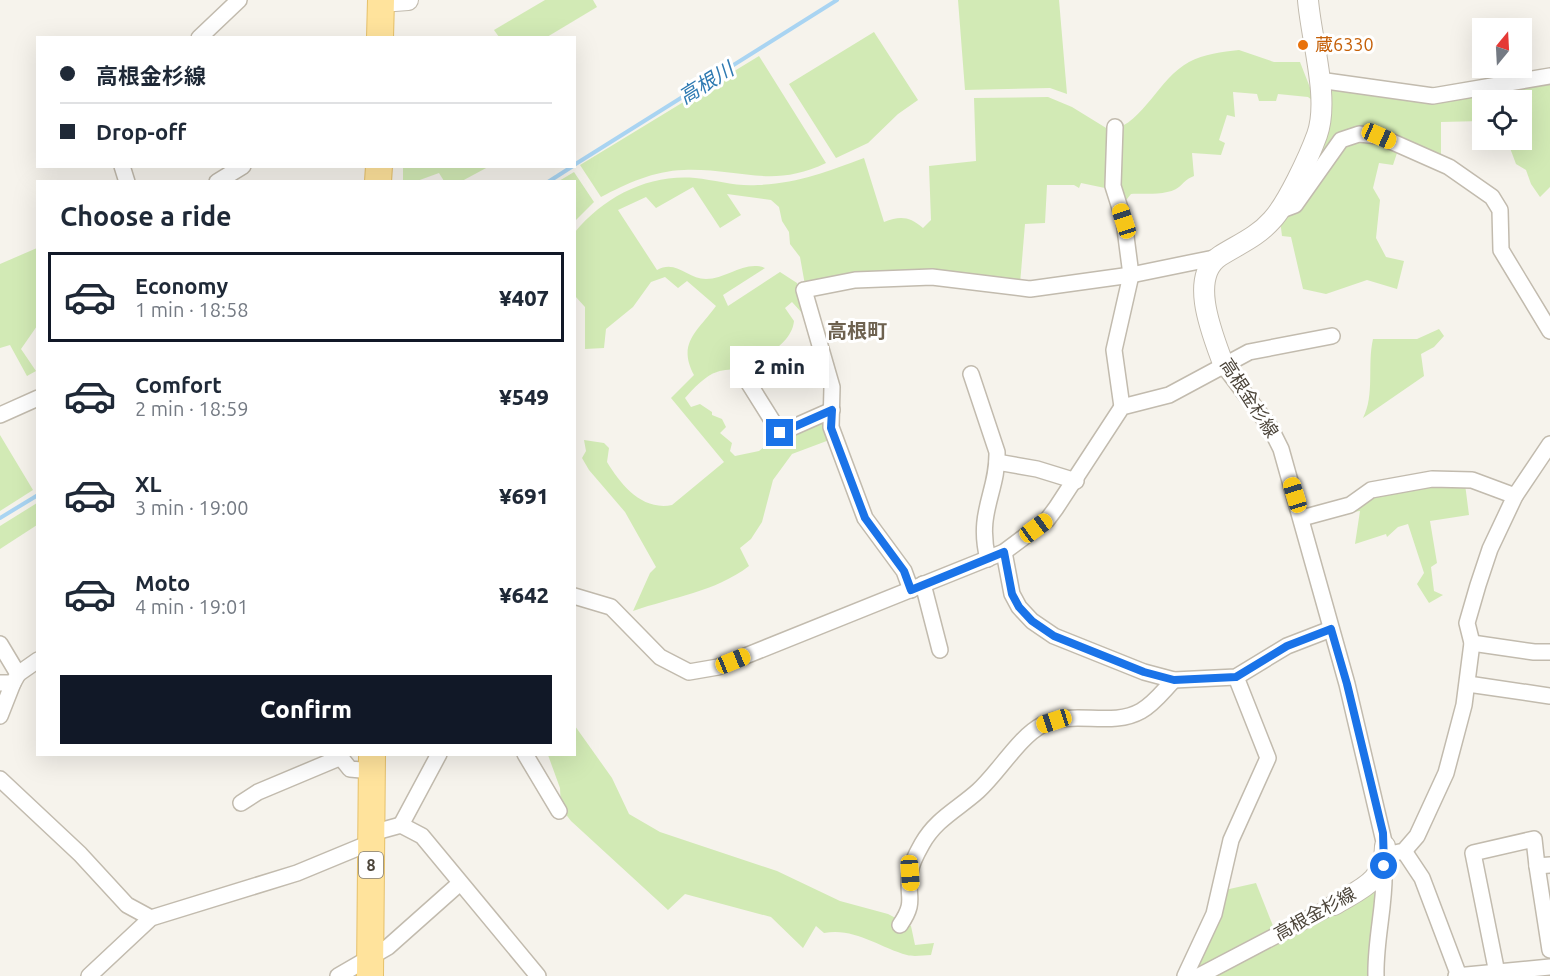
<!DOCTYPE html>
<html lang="en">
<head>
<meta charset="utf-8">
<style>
	body { margin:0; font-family:Ubuntu,"Noto Sans JP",sans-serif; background:#f2f2f3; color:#1f2937; height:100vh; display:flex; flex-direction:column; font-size:22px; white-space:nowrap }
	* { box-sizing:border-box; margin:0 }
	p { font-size:20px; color:#747a83 }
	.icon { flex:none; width:33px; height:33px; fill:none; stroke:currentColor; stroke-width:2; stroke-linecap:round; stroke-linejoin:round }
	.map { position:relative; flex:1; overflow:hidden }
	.side { position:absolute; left:36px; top:180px; width:540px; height:576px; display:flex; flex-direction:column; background:#fff; border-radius:0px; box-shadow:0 6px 24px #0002 }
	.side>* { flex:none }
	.guide { position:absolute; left:36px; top:36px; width:540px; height:132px; border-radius:0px; box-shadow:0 6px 24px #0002; display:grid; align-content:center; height:132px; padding:0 24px; background:#fff }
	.needle { width:39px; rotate:18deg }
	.controls { position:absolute; left:1472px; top:18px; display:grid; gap:12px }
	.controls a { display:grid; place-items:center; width:60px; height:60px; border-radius:0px; background:#fff; box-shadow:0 6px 24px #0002; font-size:30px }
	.end { position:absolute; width:27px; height:27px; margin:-14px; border:8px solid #1a73e8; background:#fff; box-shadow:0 0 0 3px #fff }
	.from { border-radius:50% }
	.bubble { position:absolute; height:42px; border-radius:0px; background:#fff; box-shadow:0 6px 24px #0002; font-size:20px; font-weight:800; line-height:42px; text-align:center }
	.car { position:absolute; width:18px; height:36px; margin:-18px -9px; border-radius:8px; box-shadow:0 0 4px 2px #0007; background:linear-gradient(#f5c518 24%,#345 0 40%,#f5c518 0 76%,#345 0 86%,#f5c518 0) }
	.guide b { display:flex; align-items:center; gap:21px; height:57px; font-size:22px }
	.guide b+b { border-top:2px solid #e0e1e3 }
	.guide i { width:15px; height:15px; background:#1f2937 }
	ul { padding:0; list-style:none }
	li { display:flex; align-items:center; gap:18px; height:90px; margin:0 12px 9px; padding:0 12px; border:3px solid transparent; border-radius:0px }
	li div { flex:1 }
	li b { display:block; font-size:22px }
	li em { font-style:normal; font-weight:800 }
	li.on { border-color:#111827 }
	li>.icon { width:54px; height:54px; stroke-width:1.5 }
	h2 { padding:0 24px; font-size:27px; line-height:72px }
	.button { display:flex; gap:12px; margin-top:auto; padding:12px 24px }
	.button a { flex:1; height:69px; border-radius:0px; background:#111827; color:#fff; font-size:24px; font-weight:800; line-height:69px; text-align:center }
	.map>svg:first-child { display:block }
	.green { fill:#d2eab5 }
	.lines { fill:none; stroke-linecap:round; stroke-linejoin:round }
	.stream { stroke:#a9d4f2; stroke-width:4 }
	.minor-casing { stroke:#c2bbae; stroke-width:18 }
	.tertiary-casing { stroke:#c2bbae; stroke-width:22 }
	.primary-casing { stroke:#e6c16a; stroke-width:28 }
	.minor { stroke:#fff; stroke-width:15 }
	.tertiary { stroke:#fff; stroke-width:20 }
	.primary { stroke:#ffe39c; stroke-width:26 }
	.route { stroke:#1a73e8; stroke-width:8 }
	.food-dot { fill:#e8710a; stroke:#fff; stroke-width:2 }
	.labels { text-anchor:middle; stroke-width:6; stroke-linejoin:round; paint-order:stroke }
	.shield { fill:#fff; stroke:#817c74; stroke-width:1.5 }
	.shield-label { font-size:16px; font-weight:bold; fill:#4b4439 }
	.food-label { font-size:18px; fill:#c56008; stroke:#fff; text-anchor:start }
	.street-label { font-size:18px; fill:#4b4439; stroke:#fff }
	.water-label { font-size:20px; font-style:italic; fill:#2e7ab2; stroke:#fff }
	.neighbourhood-label { font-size:20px; font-weight:bold; fill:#6e6250; stroke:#fff }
</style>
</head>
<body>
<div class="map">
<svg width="1550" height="976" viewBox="0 0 1550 976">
	<rect width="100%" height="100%" fill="#f6f3ec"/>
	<g class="green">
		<polygon points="545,0 593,0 597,7 547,37 499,37 494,30"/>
		<polygon points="958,0 1059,0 1067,94 1050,88 965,90"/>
		<polygon points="874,32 918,100 898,114 868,143 836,158 789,84"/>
		<path d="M1239,50L1274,62H1300L1316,103L1308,97L1278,94L1276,101H1259L1257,94L1233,92L1235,117L1227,115L1219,140L1225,143L1221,155L1192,153L1194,176C1186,179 1185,182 1179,187C1168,196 1144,193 1131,194L1127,199H1122L1117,190L1106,193L1105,188L1081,183L1079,188L1074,185H1047L1045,223L1025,224L1020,284L805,285L800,257L790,244L789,232L782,221L779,207L771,200L727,194L741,215L720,228L693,187L656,208L646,197L618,210L657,270C676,259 688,279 706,279C727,279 745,260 765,268L723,295L728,306L780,272L797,283L807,306L802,313L792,302L785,308L794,321C792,344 760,361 740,368C733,370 724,369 717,372C706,375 693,389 685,398L691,407L700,404L712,412V415L722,419L726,427L720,433L732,443L730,451L735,456L759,451L778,436L827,416L832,439L792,454L773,480L762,522L751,539L740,548L749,566C715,592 673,597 633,611L650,573L656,567L625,512L589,470L582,458L586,451L584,440L604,443L609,448L607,462C621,485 642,511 672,505L724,462L671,398L694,375C677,343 697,332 716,306L687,281L678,288L665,277L651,282L633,307L606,329L604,348L585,349V307L575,296V232C604,197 648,174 695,178C716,180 737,187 758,185C799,183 826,172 864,158L884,222C900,216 909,216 923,228L931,220L929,166L976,161L974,98L1048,97L1072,107L1111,131C1145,121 1158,79 1189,62C1204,54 1222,52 1239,50Z"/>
		<path d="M759,56L826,163C773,189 737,168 684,170C653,171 628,183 601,197L580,165Z"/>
		<polygon points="1550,82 1550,187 1540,197 1531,184 1526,170 1516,164 1507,140 1521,140 1521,100 1482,100 1482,121 1441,122 1441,155 1401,141 1393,165 1379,163 1373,188 1380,200 1376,238 1386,257 1404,261 1397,289 1367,280 1326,294 1303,289 1291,237 1282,236 1280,220 1327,85 1435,100"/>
		<polygon points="407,166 488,166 488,167 462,181 444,181 439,173 417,181 403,181 403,168"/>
		<polygon points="574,172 594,202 575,221 574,182 559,181"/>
		<polygon points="37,248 37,326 21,349 36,371 27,376 10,345 0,348 0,264"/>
		<path d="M1439,329L1444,336L1434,347L1421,354L1424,376L1363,418C1375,395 1367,365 1373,339H1417Z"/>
		<polygon points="0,435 33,490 0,511"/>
		<polygon points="1465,484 1469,515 1430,521 1437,563 1431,567 1434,591 1443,595 1429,603 1417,584 1424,573 1408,524 1398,527 1387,537 1386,534 1355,544 1360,511 1353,512 1369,494 1391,489"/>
		<polygon points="37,503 37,525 0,549 0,526"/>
		<path d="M575,726L612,778L629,814L660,832L777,871L840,901L888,914L911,926L915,945L934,943L931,955C924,955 914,957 907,955C879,947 854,927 824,933L816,926L803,948L771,917L685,894L668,910L571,821L561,808L560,788L548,755L574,754Z"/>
		<polygon points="1256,883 1275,931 1190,976 1225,890"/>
		<polygon points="1378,886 1373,976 1210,976"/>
	</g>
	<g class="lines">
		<g class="stream">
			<polyline points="574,165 837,0"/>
			<polyline points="548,182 573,166"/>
			<polyline points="0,518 38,495"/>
		</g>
		<defs>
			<g id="minor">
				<polyline points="199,38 239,0"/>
				<polyline points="1319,80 1433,96 1550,76"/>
				<polyline points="1115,127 1113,186 1124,221 1131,275 1114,350 1122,407"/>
				<polyline points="122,166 127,182"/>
				<polyline points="217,182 243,166"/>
				<polyline points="1279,211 1295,205 1341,140 1359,134 1379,136 1449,167 1492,197 1500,210 1501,250 1550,331"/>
				<polyline points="1224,366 1270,427 1281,449 1347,684 1385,846"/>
				<polyline points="743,374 780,433 832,410"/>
				<path d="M971,374L997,452C998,492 976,512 988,559"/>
				<polyline points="0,415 38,398"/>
				<polyline points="997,462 1037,469 1076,481"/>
				<polyline points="1302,518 1350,505 1371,490 1432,479 1472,480 1515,496"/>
				<polyline points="1004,552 1012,594 1019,607 1032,621 1054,636 1144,672 1174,680 1236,677 1287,646 1331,629"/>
				<polyline points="923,584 940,650"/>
				<polyline points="911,590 904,571 865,518 831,427 832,387 804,290 855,280 932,277 1030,289 1131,275 1219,257"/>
				<polyline points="574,596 611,607 660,657 689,672 718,667 1004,552 1047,520 1056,508 1122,407 1169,395 1249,352 1332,336"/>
				<polyline points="1472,643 1534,652 1550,652"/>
				<polyline points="0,644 18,674 13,683 0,683"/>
				<polyline points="18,674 38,660"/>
				<polyline points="1468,684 1550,696"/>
				<polyline points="0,716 13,683"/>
				<polyline points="338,754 350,769 372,771"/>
				<polyline points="525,754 559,811"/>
				<polyline points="0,779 80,854 127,905 151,918"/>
				<polyline points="241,803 258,792 339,758"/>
				<polyline points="401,825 439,754"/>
				<polyline points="372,833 401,825 422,836 538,976"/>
				<polyline points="1404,851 1422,878 1459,976"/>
				<polyline points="1385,855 1404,851 1417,836 1446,773 1464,705 1472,643 1467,623 1478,585 1490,549 1515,496 1550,444"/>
				<polyline points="1537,866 1550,950"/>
				<path d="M900,925C917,900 906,898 910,873C911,865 918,851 922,844C936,819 958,809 978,791C999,772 1019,737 1042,725C1073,709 1111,728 1141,711C1154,704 1164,690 1174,680"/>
				<polyline points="1497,973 1473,853 1534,839 1537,866 1550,865"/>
				<polyline points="89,976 151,918 297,873 372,842"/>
				<polyline points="338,976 388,947 460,883"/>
				<polyline points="1185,976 1214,914 1231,840 1268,758 1236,677"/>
				<polyline points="1199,976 1334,905"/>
				<path d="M1376,976C1375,938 1386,903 1384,866"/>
				<polyline points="1456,976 1550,967"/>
			</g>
			<g id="tertiary">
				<polyline points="381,2 408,0"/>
				<path d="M1224,366C1214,338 1187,277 1220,256C1239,244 1257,237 1272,220C1287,204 1309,157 1317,135C1330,99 1311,39 1308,0"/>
				<path d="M1334,905C1360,889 1385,882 1385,846"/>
			</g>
			<g id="primary">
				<polyline points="380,38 381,0"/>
				<polyline points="378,182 379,166"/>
				<polyline points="370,976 372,754"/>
			</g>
		</defs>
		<use href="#minor" class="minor-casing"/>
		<use href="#tertiary" class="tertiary-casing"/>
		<use href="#primary" class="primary-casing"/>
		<use href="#minor" class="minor"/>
		<use href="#tertiary" class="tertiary"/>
		<use href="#primary" class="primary"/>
	</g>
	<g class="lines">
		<polyline class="route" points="780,433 832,410 831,428 865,518 904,571 911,590 1004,552 1012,594 1019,607 1032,621 1054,636 1144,672 1174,680 1236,677 1287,646 1331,629 1347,684 1383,833 1384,866"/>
	</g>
	<circle class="food-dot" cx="1303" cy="45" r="6"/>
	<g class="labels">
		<rect class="shield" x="359" y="852" width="24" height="26" rx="4.5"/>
		<g class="shield-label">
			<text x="371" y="871">8</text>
		</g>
		<g class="food-label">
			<text x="1315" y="51">蔵6330</text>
		</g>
		<g class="street-label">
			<text transform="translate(1249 398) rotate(57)" y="6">高根金杉線</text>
			<text transform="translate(1315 914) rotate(-29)" y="6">高根金杉線</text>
		</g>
		<g class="water-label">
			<text transform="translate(706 83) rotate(-32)" y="7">高根川</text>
		</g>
		<g class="neighbourhood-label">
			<text x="857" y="338">高根町</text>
		</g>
	</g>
</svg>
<div class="controls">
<a><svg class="needle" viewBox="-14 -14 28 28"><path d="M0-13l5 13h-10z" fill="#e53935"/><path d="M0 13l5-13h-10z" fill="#747a83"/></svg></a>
<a><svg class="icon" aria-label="locate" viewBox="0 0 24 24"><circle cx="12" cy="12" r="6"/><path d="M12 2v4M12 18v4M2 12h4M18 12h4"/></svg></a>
</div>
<i class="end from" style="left:1384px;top:866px"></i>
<i class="end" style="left:780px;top:433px"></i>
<div class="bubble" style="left:730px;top:346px;width:99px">2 min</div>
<i class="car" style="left:1379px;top:136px;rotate:114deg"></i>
<i class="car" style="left:1124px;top:221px;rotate:342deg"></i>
<i class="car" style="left:1295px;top:495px;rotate:343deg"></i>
<i class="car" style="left:1036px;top:528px;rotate:54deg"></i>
<i class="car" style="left:733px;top:661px;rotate:68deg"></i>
<i class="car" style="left:1054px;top:721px;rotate:252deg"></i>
<i class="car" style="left:910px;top:873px;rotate:176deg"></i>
<div class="guide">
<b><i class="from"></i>高根金杉線</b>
<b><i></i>Drop-off</b>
</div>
<section class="side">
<h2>Choose a ride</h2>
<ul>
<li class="on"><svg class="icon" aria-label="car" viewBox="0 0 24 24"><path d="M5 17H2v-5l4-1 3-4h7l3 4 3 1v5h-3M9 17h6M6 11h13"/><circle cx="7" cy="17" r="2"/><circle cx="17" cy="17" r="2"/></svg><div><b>Economy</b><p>1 min · 18:58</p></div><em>¥407</em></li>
<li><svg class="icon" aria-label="car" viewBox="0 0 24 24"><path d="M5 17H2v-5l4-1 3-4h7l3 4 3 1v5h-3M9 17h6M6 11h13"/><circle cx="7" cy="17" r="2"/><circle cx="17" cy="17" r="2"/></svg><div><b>Comfort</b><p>2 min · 18:59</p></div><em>¥549</em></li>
<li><svg class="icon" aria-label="car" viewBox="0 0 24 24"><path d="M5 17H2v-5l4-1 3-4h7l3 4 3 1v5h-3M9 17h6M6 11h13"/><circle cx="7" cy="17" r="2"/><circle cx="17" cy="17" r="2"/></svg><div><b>XL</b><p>3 min · 19:00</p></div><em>¥691</em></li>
<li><svg class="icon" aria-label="car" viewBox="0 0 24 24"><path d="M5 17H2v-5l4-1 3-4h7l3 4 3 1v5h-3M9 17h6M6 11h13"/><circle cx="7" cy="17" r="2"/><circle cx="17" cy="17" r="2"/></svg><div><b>Moto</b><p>4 min · 19:01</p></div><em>¥642</em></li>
</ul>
<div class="button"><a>Confirm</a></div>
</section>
</div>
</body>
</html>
